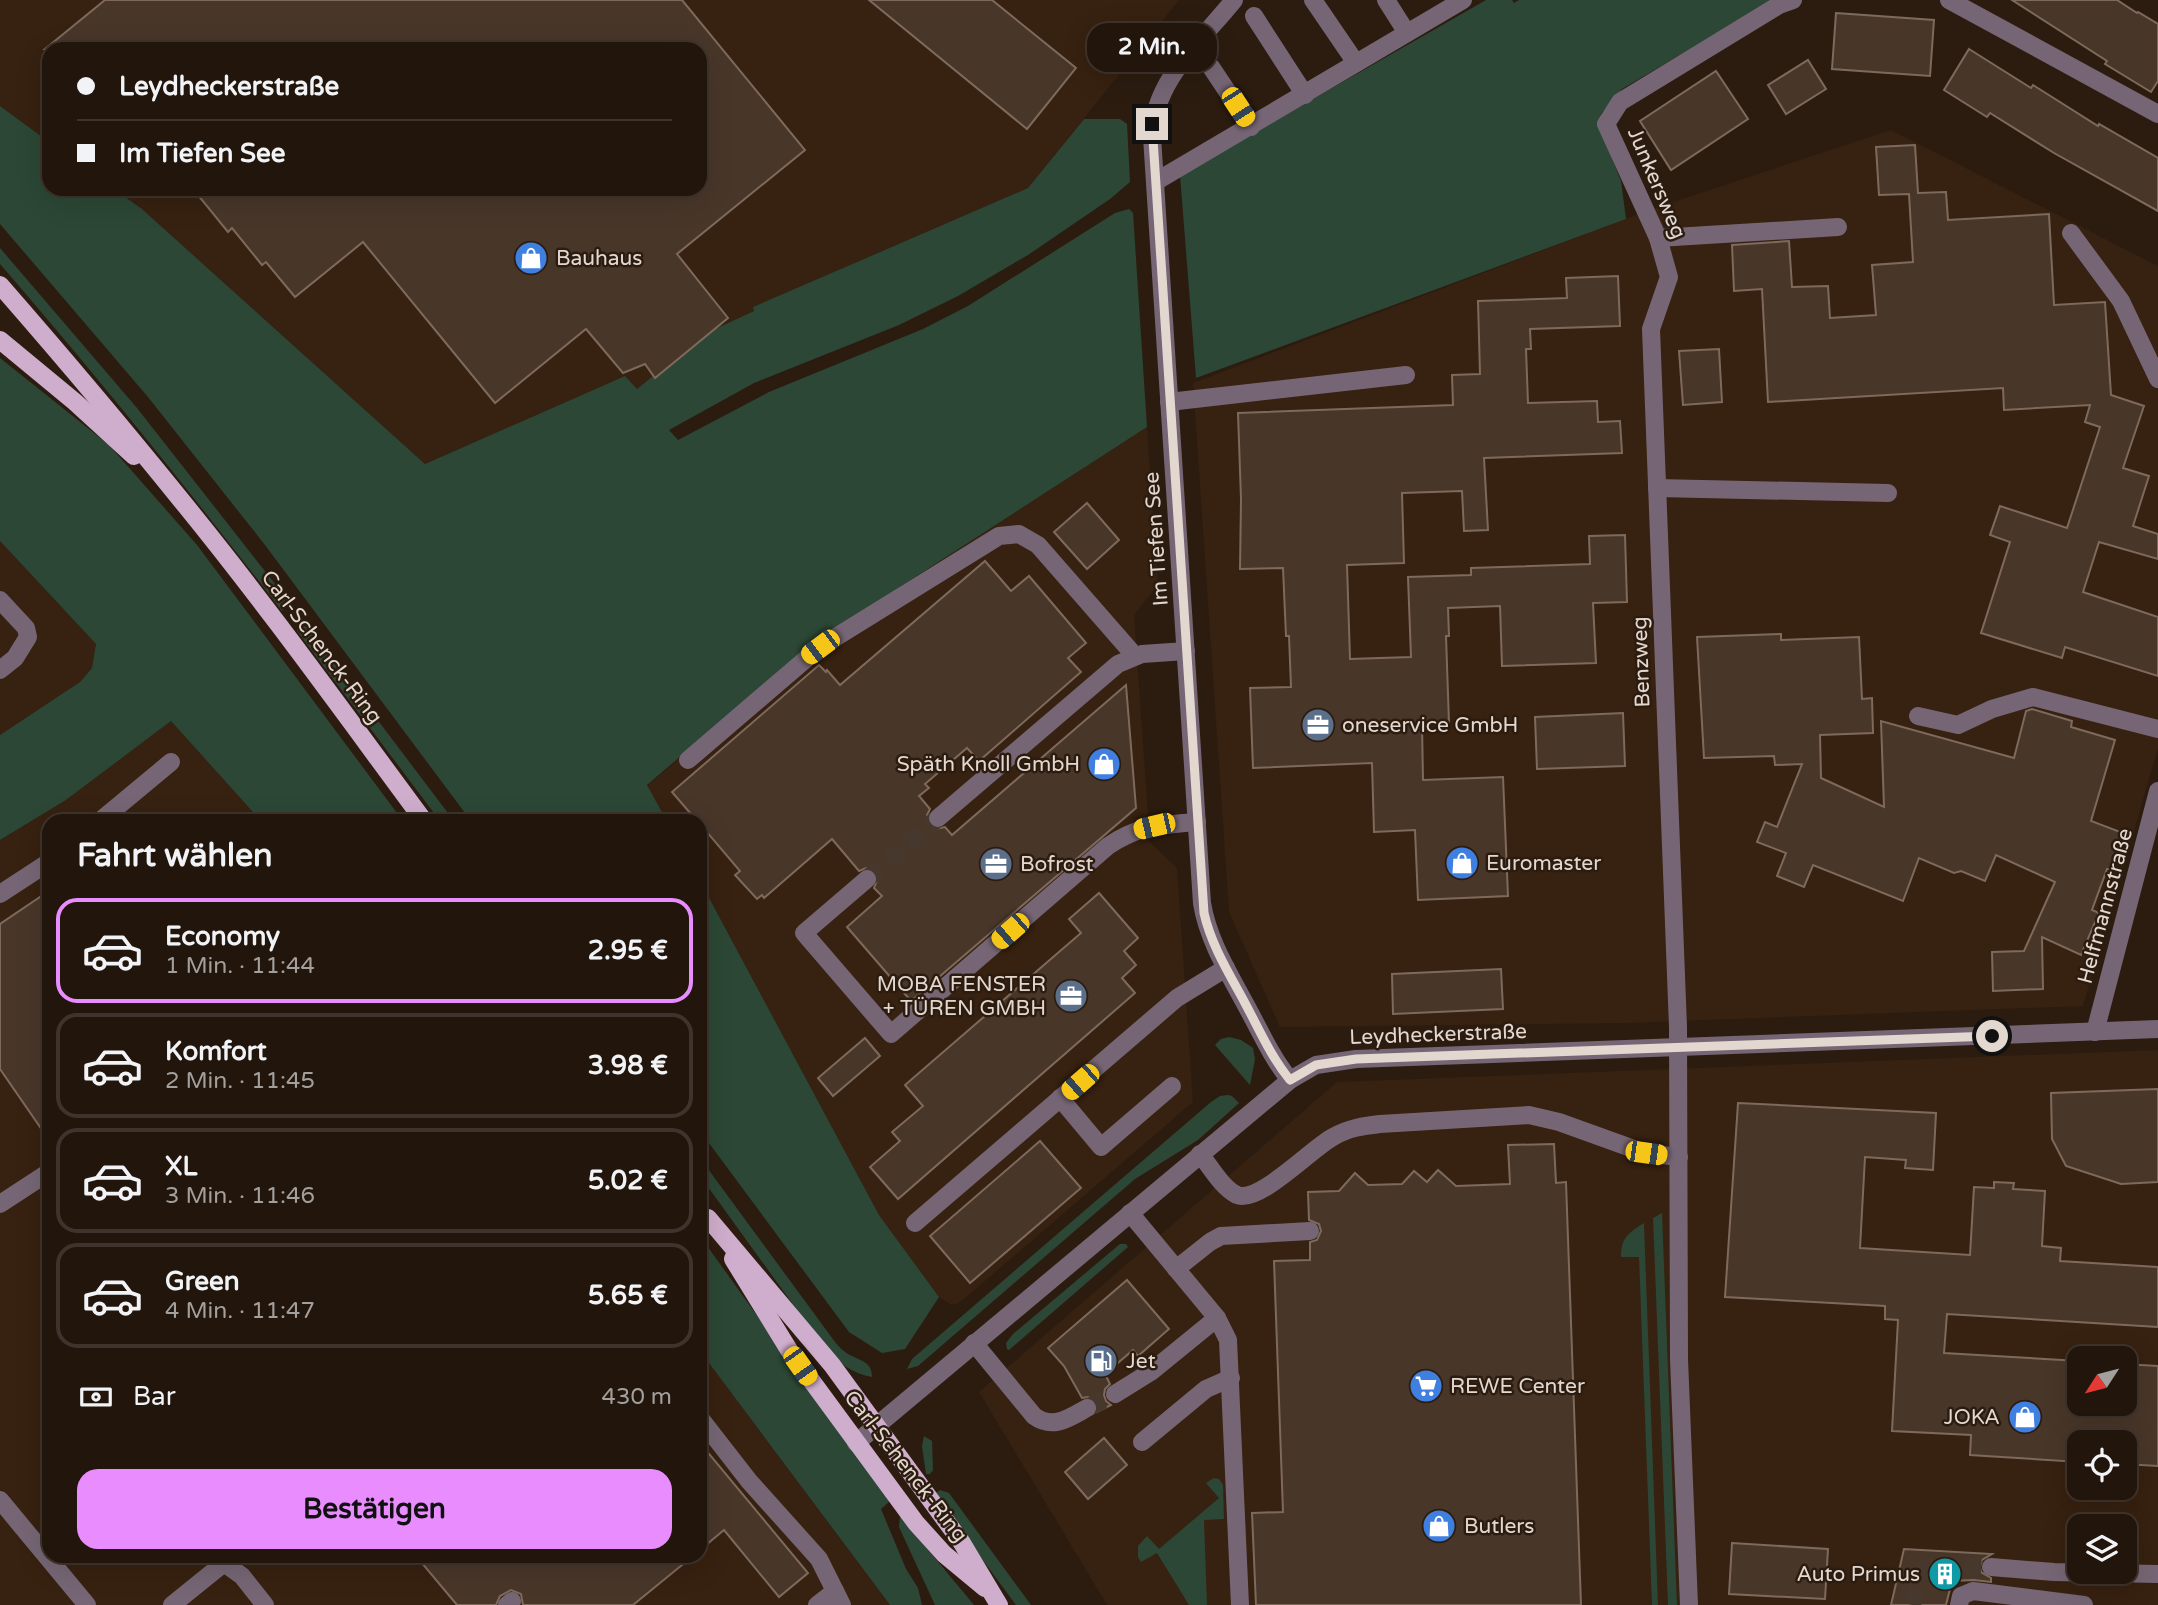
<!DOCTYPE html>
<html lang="de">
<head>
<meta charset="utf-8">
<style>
	body { margin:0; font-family:"Varela Round",sans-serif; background:#2d221a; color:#f1f3f6; height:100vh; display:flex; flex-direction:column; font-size:26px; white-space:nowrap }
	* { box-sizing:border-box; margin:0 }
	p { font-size:23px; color:#a29f9d }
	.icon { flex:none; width:38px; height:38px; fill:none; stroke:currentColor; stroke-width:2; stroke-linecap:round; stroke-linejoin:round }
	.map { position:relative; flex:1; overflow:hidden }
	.details { position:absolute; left:42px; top:814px; width:665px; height:749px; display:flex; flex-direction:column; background:#21150c; border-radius:21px; box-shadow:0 7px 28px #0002,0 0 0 2px #3e342d }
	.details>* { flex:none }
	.guide { position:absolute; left:42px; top:42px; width:665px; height:154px; border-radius:21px; box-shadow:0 7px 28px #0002,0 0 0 2px #3e342d; display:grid; align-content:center; height:154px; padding:0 35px; background:#21150c }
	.needle { width:46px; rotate:234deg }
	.fabs { position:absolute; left:2067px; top:1346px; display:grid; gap:14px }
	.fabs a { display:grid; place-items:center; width:70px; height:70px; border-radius:14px; background:#21150c; box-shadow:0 7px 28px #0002,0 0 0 2px #3e342d; font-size:35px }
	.end { position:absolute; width:32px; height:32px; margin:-16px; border:9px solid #e3d8d0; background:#111; box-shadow:0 0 0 4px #111 }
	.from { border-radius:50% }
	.bubble { position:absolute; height:49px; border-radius:21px; background:#21150c; box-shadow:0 7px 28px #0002,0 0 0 2px #3e342d; font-size:23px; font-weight:700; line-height:49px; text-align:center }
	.car { position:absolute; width:21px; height:42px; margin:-21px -10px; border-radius:9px; box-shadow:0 0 5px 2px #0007; background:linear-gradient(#f5c518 24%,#345 0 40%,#f5c518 0 76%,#345 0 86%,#f5c518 0) }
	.guide b { display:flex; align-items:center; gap:24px; height:66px; font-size:26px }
	.guide b+b { border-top:2px solid #3e342d }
	.guide i { width:18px; height:18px; background:#f1f3f6 }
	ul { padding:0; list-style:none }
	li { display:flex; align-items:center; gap:21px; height:105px; margin:0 14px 10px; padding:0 21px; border:4px solid #3e342d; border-radius:21px }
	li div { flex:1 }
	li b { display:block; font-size:26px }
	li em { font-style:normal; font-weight:700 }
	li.selected { border-color:#e98dfe }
	li>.icon { width:63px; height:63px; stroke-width:1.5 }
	h2 { padding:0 35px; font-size:32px; line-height:84px }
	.pay { display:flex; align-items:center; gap:18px; height:77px; padding:0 35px; font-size:26px }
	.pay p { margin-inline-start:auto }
	.action { display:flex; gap:14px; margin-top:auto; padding:14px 35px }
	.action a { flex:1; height:80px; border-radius:21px; background:#e98dfe; color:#111; font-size:28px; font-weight:700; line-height:80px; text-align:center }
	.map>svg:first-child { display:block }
	.built { fill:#372110; fill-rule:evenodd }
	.green { fill:#2c4735 }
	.building { fill:#483629; stroke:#7e6a5c; stroke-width:2 }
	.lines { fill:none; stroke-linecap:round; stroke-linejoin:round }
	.minor-tunnel { stroke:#47382d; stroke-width:18; stroke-dasharray:18 9; stroke-linecap:butt }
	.minor { stroke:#766675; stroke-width:18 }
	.major { stroke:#cfadcc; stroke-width:18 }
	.route { stroke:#e3d8d0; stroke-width:9 }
	.labels { text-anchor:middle; stroke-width:5; stroke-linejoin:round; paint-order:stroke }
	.street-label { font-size:21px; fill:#e3d8d0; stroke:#2c1c10 }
	.poi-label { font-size:21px; fill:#e3d8d0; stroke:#2c1c10; text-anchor:start }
</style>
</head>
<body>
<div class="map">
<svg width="2158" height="1605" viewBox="0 0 2158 1605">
	<rect width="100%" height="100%" fill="#2c1c10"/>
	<g class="built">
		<polygon points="0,0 1179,0 1028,188 753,307 754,311 715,329 655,378 653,376 636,390 625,376 425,464 142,209 114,189 700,189 700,49 49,49 49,142 0,106"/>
		<polygon points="1891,130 2158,266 2158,748 2083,1006 1626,1023 1280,1027 1229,912 1193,383 1649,210"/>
		<polygon points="1147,427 1158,585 1134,615 1150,842 1177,868 1193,1102 964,1299 956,1304 950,1304 939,1297 879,1215 700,881 700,821 667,821 647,786 813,643"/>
		<polygon points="0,541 96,644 92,668 80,682 0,735"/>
		<polygon points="171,721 261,821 49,821 49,1556 700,1556 700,1351 890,1605 0,1605 0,840 66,800"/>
		<path d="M2158,1050V1605H1107L979,1392L1337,1082ZM2079,1358H2124V1404H2079ZM2079,1442H2124V1488H2079ZM2079,1526H2124V1572H2079Z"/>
	</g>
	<g class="green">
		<polygon points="1486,0 1512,0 1514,3 1519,0 1773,0 1622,89 1601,114 1603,136 1621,181 1626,219 1196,378 1180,175"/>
		<polygon points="0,106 49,142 49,189 114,189 142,209 425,464 625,376 637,389 653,376 655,378 715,329 754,311 753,307 1028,188 1084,119 1120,119 1127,124 1130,182 1110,199 1028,255 958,296 899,325 754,383 669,430 678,440 769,392 923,329 968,306 1115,213 1129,209 1133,213 1147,427 813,643 647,785 667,821 471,821 265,545 148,397 0,224"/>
		<path d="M0,248L137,408L286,598V607L282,611C191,493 98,377 0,264Z"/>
		<polygon points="0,358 109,445 197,545 403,821 261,821 171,721 66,800 0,840 0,735 80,682 92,668 96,644 0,541"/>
		<polygon points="297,625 307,627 311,632 454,821 440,821 297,631"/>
		<polygon points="700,881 879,1215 939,1297 905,1349 882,1353 849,1332 700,1131"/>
		<polygon points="1229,1037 1241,1040 1253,1048 1255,1059 1250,1085 1215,1045 1221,1039"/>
		<polygon points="1228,1095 1232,1096 1239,1103 1198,1140 1135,1179 918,1366 907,1369 912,1359 1211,1102 1220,1096"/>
		<path d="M700,1158L835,1342C839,1347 843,1351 848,1354C860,1361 872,1361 872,1377C853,1374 839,1363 826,1350L700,1176Z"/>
		<polygon points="1662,1213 1677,1605 1668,1605 1653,1218"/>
		<path d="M1644,1223L1658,1605H1652L1639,1257H1621C1621,1238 1628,1233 1644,1223Z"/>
		<polygon points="700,1236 890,1501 881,1509 906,1569 918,1588 922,1605 890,1605 700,1351"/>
		<polygon points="1120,1244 1126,1244 1128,1247 1009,1350 1007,1349 1006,1343 1013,1334"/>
		<polygon points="924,1436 932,1441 933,1470 930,1474 926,1474 922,1446"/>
		<polygon points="1214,1478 1219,1479 1223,1485 1224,1519 1204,1520 1207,1605 1189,1605 1157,1553 1141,1562 1138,1557 1138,1546 1147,1536 1159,1549 1219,1498 1206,1483"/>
		<polygon points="940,1490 949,1493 1031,1605 1016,1605 934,1494"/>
		<polygon points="900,1516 974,1605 935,1605 899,1527"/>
	</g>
	<g class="building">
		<polygon points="105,0 682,0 805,150 677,254 728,318 655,378 645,364 623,373 586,329 495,403 363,242 295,297 266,262 262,265 232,228 228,232 193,189 700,189 700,49 45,49"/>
		<polygon points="869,0 992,0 1076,68 1027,129"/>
		<polygon points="2012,0 2117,0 2137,13 2138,12 2158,24 2158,81 2151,92 2105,64 2107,61"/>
		<polygon points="1836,13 1934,20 1930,76 1832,69"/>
		<polygon points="1969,49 2031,88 2033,85 2098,126 2099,124 2158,158 2158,211 2054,153 1990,113 1987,117 1944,90"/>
		<polygon points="1808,60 1826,89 1786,114 1768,85"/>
		<polygon points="1716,71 1748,119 1671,170 1640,121"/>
		<polygon points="1915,145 1918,193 1946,192 1948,220 2049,214 2054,305 2105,302 2111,395 2144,406 2123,468 2149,476 2133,526 2158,534 2158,559 2099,542 2083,592 2158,617 2158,676 2065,647 2062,658 1981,633 2010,542 1990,535 2000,506 2067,528 2100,427 2085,422 2090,405 2004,410 2003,388 1768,402 1762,289 1734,291 1732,245 1789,241 1792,287 1828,286 1830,318 1876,315 1872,265 1913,262 1909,194 1879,195 1876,147"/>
		<polygon points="1618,276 1620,326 1530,329 1531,349 1526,349 1528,403 1597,401 1598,422 1620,421 1622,453 1484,458 1488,530 1464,531 1462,491 1402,493 1404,563 1347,565 1350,659 1411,657 1408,577 1471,575 1471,568 1590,564 1589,536 1625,535 1627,602 1593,603 1596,663 1502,666 1500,606 1448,608 1449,636 1446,636 1449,723 1422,724 1423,780 1503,777 1508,896 1418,900 1415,830 1374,832 1372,763 1253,768 1250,688 1291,687 1289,636 1286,636 1283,568 1240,569 1241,499 1238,413 1453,405 1452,375 1480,374 1478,301 1567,298 1566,278"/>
		<polygon points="1719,349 1722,402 1683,405 1679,351"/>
		<polygon points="1087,503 1119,540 1087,569 1054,532"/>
		<polygon points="985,561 1011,591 1029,576 1086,643 1068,658 1081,672 979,761 967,748 925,784 929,788 919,796 930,809 927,815 929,825 935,829 945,827 952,835 1126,685 1136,808 911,1001 847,927 882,896 874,888 878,878 875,871 866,868 859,871 832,839 764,898 762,895 757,899 735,875 740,871 700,824 700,821 697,821 672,792 819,665 826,672 827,670 840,685"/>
		<polygon points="1781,634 1781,640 1859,637 1862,699 1872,698 1873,733 1820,735 1821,778 1884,807 1881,721 2014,758 2026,711 2032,709 2072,721 2071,727 2115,740 2091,821 2123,833 2112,869 2107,869 2092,910 2099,913 2081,955 2042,937 2043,989 1993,991 1992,952 2024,951 2055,882 1996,855 1985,881 1961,871 1954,873 1919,858 1903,901 1813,865 1804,887 1777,876 1786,853 1757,842 1765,822 1777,827 1802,764 1775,765 1774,756 1704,758 1697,637"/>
		<polygon points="1623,713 1625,766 1537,769 1535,717"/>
		<polygon points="49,891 49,1140 0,1069 0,924"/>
		<polygon points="1099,893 1138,938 1124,951 1136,965 1122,978 1135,993 898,1199 870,1167 900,1141 892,1132 923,1106 905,1085 1081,933 1069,919"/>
		<polygon points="1501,969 1503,1009 1393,1014 1392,974"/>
		<polygon points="865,1038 880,1056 833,1096 818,1078"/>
		<polygon points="2158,1089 2158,1182 2121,1184 2066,1166 2052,1139 2051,1093"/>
		<polygon points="1738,1103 1936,1113 1933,1170 1905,1168 1906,1160 1865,1157 1860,1248 1970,1255 1974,1187 1994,1188 1994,1182 2014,1183 2013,1189 2045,1191 2042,1246 2061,1248 2060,1261 2158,1267 2158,1327 1947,1314 1944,1353 2079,1361 2079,1404 2124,1404 2124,1364 2158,1366 2158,1466 2124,1464 2124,1442 2079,1442 2079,1462 1970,1455 1971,1435 1892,1431 1898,1320 1885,1319 1885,1306 1725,1297"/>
		<polygon points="1040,1141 1081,1188 970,1283 930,1236"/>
		<polygon points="1554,1144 1556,1183 1566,1182 1581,1605 1256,1605 1252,1513 1283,1512 1274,1261 1310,1260 1310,1242 1317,1240 1321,1231 1319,1224 1309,1220 1308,1192 1339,1191 1355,1173 1368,1185 1402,1184 1414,1171 1427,1182 1438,1170 1456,1186 1510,1184 1508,1145"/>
		<polygon points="1127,1280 1169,1329 1138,1356 1133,1350 1105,1374 1110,1384 1105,1389 1104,1395 1106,1401 1111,1405 1097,1412 1096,1402 1088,1397 1082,1398 1064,1366 1048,1348"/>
		<polygon points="1104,1438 1127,1465 1088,1499 1065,1472"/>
		<polygon points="700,1443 808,1573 779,1597 724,1530 700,1550"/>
		<polygon points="1732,1543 1828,1549 1825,1599 1729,1594"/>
		<polygon points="1904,1549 1992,1554 1982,1560 1980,1567 1981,1572 1991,1578 1991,1582 1974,1580 1952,1581 1946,1605 1891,1605"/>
		<polygon points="416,1556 693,1556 633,1605 523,1605 521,1594 511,1590 500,1596 496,1605 457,1605"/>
	</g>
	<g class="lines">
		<g class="minor-tunnel">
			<polyline points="867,879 938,818"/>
			<polyline points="1087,1408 1115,1394"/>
			<polyline points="1912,1605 1921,1572 1928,1563 1991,1567"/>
		</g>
		<g class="minor">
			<path d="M1234,0C1201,41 1153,81 1152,137L1202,903C1208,941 1230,975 1248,1009C1261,1033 1272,1058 1290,1080"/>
			<polyline points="1313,0 1356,63"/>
			<polyline points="1386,0 1407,33"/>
			<polyline points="1949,0 2158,114"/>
			<polyline points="1254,16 1305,95"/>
			<polyline points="1211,67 1251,127"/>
			<polyline points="1155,182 1463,0"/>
			<polyline points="2071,233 2121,301 2158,379"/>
			<polyline points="1658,238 1838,227"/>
			<polyline points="1169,402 1406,375"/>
			<polyline points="1657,488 1888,493"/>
			<polyline points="0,600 26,628 28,637 15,658 0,670"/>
			<polyline points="1918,716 1958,725 1992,709 2033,697 2158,729"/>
			<polyline points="688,760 820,647 999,536 1019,534 1038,545 1135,656"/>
			<polyline points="938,818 1118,664 1142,654 1186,651"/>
			<polyline points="100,821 171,762"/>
			<path d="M867,879L804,933L891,1034L1108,846C1138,825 1162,825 1197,822"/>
			<polyline points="0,894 49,862"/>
			<polyline points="2095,1032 2158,791"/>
			<polyline points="1060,1098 1101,1147 1172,1086"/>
			<path d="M1200,1154C1210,1166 1222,1188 1237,1195C1259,1204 1312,1148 1333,1137C1348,1128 1363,1126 1380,1124L1529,1115L1559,1122L1645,1153L1679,1157"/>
			<polyline points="0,1204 49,1172"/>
			<polyline points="1130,1213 1217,1318 1228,1340 1240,1605"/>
			<polyline points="915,1223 1177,998 1226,968"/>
			<polyline points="1176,1269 1210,1242 1221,1236 1310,1231"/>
			<path d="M974,1343L1034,1416C1053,1430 1069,1418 1087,1408"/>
			<polyline points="1115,1394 1152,1371 1217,1318"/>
			<polyline points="700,1418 749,1481 819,1559 842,1605"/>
			<polyline points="1142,1442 1206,1389 1231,1378"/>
			<polyline points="856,1443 1290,1080 1316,1065 1356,1059 2158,1029"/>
			<polyline points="0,1500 87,1605"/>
			<polyline points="1991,1567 2054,1572 2158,1574"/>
			<polyline points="172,1605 224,1563 242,1576 265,1605"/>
			<polyline points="507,1605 512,1601"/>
			<polyline points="817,1605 835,1591"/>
			<polyline points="1689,1605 1679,1359 1678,1027 1651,329 1669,277 1658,238 1606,124 1620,102 1779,5 1793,0"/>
			<polyline points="1959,1605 1961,1596 1973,1591 2084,1605"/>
		</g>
		<g class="major">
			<path d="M0,285C62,356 122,427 181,500C266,604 344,713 424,821"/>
			<polyline points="0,340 75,402 134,456"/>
			<polyline points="708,1218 832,1365 962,1543 999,1605"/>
			<polyline points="733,1259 789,1350 916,1523 944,1554 985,1588"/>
		</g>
	</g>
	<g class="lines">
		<path class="route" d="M1152,124L1204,913C1211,945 1230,975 1245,1003C1259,1029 1271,1057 1290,1080L1316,1065L1356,1059L1992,1036"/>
	</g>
	<defs>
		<symbol id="shop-disc" viewBox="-11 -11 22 22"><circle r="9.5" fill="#3f7fe0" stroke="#2c1c10"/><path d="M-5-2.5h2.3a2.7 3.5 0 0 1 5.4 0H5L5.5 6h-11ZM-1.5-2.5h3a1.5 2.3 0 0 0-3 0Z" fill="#fff"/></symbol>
		<symbol id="office-disc" viewBox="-11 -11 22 22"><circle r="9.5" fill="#5c6f8a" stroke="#2c1c10"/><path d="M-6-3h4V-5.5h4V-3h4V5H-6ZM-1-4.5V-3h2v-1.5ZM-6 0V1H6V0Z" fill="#fff"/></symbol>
		<symbol id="fuel-disc" viewBox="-11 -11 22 22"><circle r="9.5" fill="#5c6f8a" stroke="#2c1c10"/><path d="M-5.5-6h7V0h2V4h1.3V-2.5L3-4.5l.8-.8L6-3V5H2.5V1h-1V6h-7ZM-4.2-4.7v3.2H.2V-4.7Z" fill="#fff"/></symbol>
		<symbol id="supermarket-disc" viewBox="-11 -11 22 22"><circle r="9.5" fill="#3f7fe0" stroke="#2c1c10"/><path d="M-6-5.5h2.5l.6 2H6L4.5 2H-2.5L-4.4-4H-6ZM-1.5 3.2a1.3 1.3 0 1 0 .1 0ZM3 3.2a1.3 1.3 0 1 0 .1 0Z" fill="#fff"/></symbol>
		<symbol id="building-disc" viewBox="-11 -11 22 22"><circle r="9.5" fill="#0f9aa8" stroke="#2c1c10"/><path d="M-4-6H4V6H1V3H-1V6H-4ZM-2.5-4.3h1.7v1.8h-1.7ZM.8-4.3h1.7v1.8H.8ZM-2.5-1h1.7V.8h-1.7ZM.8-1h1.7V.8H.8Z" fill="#fff"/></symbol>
	</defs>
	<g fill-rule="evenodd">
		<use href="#shop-disc" x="512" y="239" width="38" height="38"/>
		<use href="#office-disc" x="1299" y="706" width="38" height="38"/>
		<use href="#shop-disc" x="1085" y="745" width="38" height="38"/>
		<use href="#shop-disc" x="1443" y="844" width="38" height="38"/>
		<use href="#office-disc" x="977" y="845" width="38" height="38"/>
		<use href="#office-disc" x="1052" y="977" width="38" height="38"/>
		<use href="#fuel-disc" x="1082" y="1342" width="38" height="38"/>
		<use href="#supermarket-disc" x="1407" y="1367" width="38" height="38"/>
		<use href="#shop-disc" x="2006" y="1398" width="38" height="38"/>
		<use href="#shop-disc" x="1420" y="1507" width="38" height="38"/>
		<use href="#building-disc" x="1926" y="1555" width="38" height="38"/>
	</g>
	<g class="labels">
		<g class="street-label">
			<text transform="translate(1657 183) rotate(67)" y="7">Junkersweg</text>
			<text transform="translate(1156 539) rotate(-94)" y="7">Im Tiefen See</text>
			<text transform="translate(322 647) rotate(53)" y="7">Carl-Schenck-Ring</text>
			<text transform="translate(1641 662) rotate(-92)" y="7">Benzweg</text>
			<text transform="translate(2105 906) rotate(-75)" y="7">Helfmannstraße</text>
			<text transform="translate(1438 1034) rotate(-2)" y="7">Leydheckerstraße</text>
			<text transform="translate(906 1466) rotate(52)" y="7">Carl-Schenck-Ring</text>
		</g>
		<g class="poi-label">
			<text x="556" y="265">Bauhaus</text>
			<text x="1342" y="732">oneservice GmbH</text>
			<text x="1080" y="771" text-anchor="end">Späth Knoll GmbH</text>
			<text x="1486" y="870">Euromaster</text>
			<text x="1020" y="871">Bofrost</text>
			<text x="1046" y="991" text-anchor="end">MOBA FENSTER<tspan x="1046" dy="24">+ TÜREN GMBH</tspan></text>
			<text x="1126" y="1368">Jet</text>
			<text x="1450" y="1393">REWE Center</text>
			<text x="2000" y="1424" text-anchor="end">JOKA</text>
			<text x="1464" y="1533">Butlers</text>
			<text x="1920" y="1581" text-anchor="end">Auto Primus</text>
		</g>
	</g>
</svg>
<div class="fabs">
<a><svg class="needle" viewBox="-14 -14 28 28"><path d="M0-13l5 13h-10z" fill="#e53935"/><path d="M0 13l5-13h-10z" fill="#a29f9d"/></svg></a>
<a><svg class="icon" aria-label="locate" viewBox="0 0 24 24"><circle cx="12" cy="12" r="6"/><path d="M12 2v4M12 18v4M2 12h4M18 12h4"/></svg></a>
<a><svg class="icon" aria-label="layers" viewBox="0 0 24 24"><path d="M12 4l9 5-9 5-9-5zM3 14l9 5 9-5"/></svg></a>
</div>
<i class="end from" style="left:1992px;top:1036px"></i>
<i class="end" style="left:1152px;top:124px"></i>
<div class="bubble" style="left:1087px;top:23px;width:130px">2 Min.</div>
<i class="car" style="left:1238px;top:107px;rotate:147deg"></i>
<i class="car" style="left:820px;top:647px;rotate:233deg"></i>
<i class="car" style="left:1154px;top:826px;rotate:257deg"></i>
<i class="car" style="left:1010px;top:931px;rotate:229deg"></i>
<i class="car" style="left:1080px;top:1082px;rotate:229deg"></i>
<i class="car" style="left:1646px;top:1153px;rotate:98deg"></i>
<i class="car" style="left:800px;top:1366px;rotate:145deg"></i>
<div class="guide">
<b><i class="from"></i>Leydheckerstraße</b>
<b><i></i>Im Tiefen See</b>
</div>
<section class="details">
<h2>Fahrt wählen</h2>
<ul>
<li class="selected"><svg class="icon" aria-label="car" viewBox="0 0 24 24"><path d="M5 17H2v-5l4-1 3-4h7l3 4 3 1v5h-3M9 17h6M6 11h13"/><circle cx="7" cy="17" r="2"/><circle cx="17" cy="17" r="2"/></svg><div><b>Economy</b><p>1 Min. · 11:44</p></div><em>2.95 €</em></li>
<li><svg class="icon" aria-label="car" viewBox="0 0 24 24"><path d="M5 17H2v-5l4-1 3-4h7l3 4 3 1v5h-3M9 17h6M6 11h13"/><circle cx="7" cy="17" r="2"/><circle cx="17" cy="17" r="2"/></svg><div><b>Komfort</b><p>2 Min. · 11:45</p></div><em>3.98 €</em></li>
<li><svg class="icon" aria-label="car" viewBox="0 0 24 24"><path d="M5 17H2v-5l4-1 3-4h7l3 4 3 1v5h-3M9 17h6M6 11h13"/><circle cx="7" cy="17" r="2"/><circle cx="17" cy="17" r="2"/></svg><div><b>XL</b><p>3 Min. · 11:46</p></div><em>5.02 €</em></li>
<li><svg class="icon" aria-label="car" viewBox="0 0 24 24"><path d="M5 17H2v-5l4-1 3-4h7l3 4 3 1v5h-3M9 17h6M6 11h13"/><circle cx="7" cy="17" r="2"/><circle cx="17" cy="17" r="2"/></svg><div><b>Green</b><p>4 Min. · 11:47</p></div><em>5.65 €</em></li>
</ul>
<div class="pay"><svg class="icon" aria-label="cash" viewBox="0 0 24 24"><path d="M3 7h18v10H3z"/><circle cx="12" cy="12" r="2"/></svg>Bar<p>430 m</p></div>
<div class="action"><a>Bestätigen</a></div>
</section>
</div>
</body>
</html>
